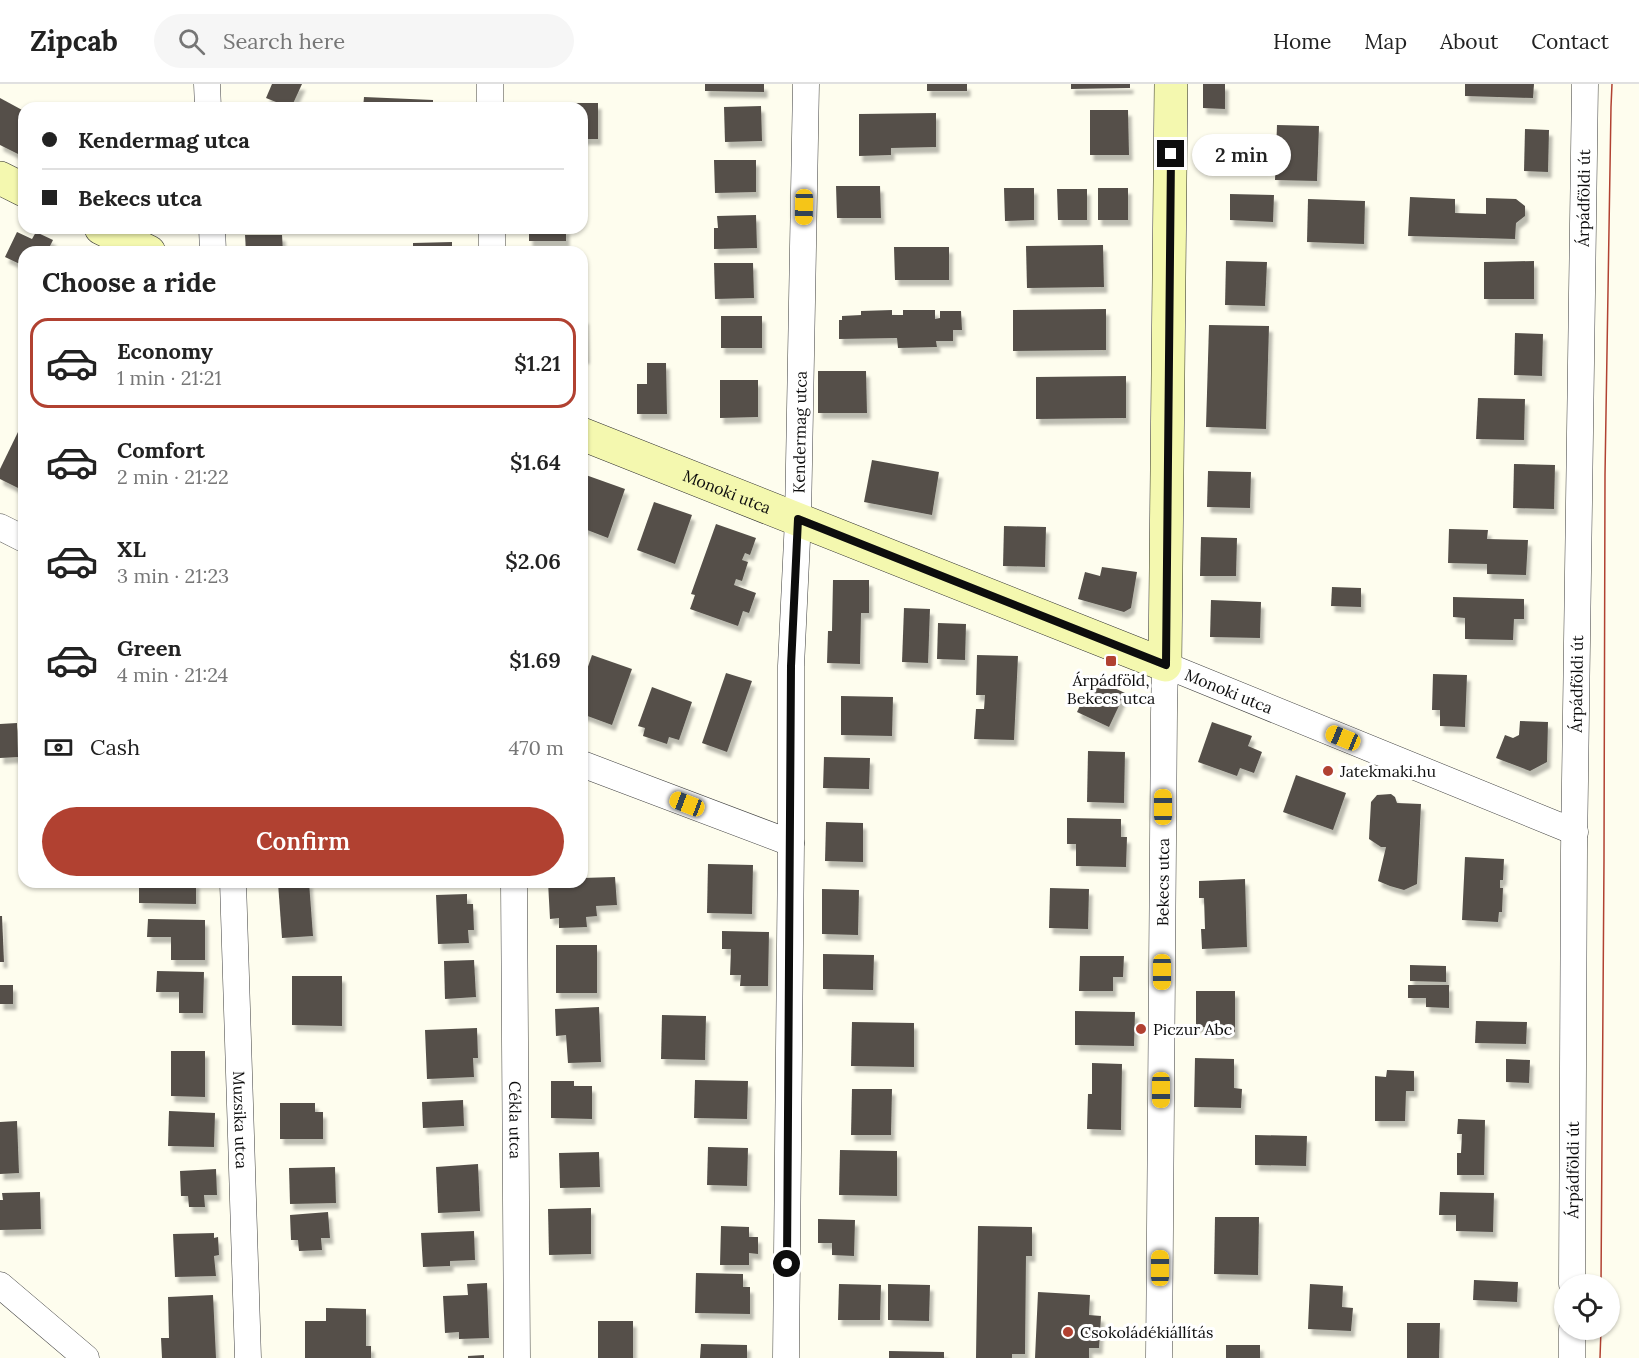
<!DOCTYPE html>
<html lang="en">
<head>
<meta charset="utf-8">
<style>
	body { margin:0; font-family:Lora,serif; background:#f6f6f6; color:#222; height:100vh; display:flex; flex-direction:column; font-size:22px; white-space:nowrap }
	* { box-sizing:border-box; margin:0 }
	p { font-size:20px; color:#767676 }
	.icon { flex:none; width:33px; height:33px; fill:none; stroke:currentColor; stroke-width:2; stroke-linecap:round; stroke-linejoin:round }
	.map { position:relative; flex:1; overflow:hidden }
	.drawer { position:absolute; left:18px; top:162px; width:570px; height:642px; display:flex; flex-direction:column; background:#fff; border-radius:18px; box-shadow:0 2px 4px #0004 }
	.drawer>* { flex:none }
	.hud { position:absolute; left:18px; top:18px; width:570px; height:132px; border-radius:18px; box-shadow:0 2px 4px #0004; display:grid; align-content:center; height:132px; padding:0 24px; background:#fff }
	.tools { position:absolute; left:1554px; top:1190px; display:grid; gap:12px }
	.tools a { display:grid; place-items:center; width:66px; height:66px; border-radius:50%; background:#fff; box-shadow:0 2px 4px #0004; font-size:30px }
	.end { position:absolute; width:27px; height:27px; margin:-14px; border:8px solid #0d0d0d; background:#fff; box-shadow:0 0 0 3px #fff }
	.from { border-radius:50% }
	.bubble { position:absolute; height:42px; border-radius:21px; background:#fff; box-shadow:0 2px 4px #0004; font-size:20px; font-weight:600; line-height:42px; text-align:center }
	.car { position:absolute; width:18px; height:36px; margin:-18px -9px; border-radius:8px; box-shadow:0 0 4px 2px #0007; background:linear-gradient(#f5c518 24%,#345 0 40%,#f5c518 0 76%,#345 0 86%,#f5c518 0) }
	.hud b { display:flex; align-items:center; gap:21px; height:57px; font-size:22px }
	.hud b+b { border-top:2px solid #e0e0e0 }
	.hud i { width:15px; height:15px; background:#222 }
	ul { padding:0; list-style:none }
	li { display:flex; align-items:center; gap:18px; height:90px; margin:0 12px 9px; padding:0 12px; border:3px solid transparent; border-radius:18px }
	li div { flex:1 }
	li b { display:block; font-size:22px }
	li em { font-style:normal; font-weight:600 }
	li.selected { border-color:#b14131 }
	li>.icon { width:54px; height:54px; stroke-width:1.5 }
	h2 { padding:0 24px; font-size:27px; line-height:72px }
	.pay { display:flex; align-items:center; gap:15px; height:66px; padding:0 24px; font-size:22px }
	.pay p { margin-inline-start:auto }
	.primary-button { display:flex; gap:12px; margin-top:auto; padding:12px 24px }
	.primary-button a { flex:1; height:69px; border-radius:36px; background:#b14131; color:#fff; font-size:24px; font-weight:600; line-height:69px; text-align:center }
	header { display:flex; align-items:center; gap:36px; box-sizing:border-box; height:84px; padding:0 30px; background:#fff; border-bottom:2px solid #e0e0e0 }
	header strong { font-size:28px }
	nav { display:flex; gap:33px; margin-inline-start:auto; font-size:21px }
	.search { width:420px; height:54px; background:#f6f6f6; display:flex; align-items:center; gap:15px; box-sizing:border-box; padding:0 21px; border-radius:33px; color:#767676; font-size:22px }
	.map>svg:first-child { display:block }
	.building { fill:#55504a; filter:url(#shadow) }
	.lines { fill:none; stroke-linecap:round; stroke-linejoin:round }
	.street-casing { stroke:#404040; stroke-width:27 }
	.secondary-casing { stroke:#2f2f2f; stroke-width:34 }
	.street { stroke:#fff; stroke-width:26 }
	.secondary { stroke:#f4f8af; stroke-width:33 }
	.tram { stroke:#b14131; stroke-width:1.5 }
	.route { stroke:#0d0d0d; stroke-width:8 }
	.poi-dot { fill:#b14131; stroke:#fff; stroke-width:2 }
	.labels { text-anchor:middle; stroke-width:6; stroke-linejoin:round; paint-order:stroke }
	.street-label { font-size:16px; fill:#0d0d0d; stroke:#fff }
	.poi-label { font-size:16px; fill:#0d0d0d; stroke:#fff; text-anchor:start }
</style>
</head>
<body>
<header>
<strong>Zipcab</strong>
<div class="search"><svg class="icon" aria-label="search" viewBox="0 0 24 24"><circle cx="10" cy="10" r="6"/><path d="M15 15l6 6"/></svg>Search here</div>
<nav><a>Home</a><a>Map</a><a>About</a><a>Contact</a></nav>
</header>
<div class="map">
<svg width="1639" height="1274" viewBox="0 0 1639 1274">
	<defs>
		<filter id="shadow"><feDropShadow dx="3.5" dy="6" stdDeviation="1.5" flood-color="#0004"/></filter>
	</defs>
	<rect width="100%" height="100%" fill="#fefdee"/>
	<g class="building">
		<polygon points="272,0 302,0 291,24 266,14"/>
		<polygon points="705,0 764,0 764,8 705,7"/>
		<rect x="927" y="0" width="40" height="7"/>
		<polygon points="1071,0 1130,0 1130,4 1071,5"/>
		<polygon points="1203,0 1225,0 1225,25 1203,24"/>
		<polygon points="1465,0 1534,0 1533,14 1465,12"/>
		<polygon points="364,13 433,16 433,24 363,24"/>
		<polygon points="0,14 24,27 24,73 0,61"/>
		<polygon points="252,18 264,24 249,24"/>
		<polygon points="550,19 598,19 598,55 582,55 582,24 550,24"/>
		<polygon points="761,22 762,57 725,58 724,23"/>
		<polygon points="1090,26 1128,26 1129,71 1090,71"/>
		<polygon points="936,29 936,63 891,64 891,71 859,72 859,30"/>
		<polygon points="1277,41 1319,42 1317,97 1275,96"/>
		<polygon points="1525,45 1549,46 1548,88 1524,87"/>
		<polygon points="714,76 756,76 756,108 715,109"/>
		<polygon points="836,102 880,102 881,134 837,134"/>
		<polygon points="1004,104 1034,104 1034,136 1005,137"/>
		<rect x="1098" y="104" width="30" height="32"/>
		<polygon points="1057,105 1087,105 1087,136 1058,136"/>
		<polygon points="1230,110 1274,111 1273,138 1230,136"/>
		<polygon points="1410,113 1455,115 1455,129 1486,130 1486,114 1516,115 1525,122 1525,132 1516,139 1515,155 1408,152"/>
		<polygon points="1308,115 1365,117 1364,160 1307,158"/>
		<polygon points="756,131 757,164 714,165 714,144 718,144 717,132"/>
		<rect x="529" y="144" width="37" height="13"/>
		<polygon points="17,148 32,155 36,148 53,156 49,164 57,168 24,168 24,182 5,173"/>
		<polygon points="245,151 282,151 283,168 246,168"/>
		<polygon points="452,158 452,168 413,168 413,159"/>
		<polygon points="1103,161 1104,203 1027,204 1026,162"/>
		<polygon points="894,163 949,163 949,196 895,196"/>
		<polygon points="1226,177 1267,178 1265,222 1225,221"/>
		<polygon points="1534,177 1534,215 1484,215 1484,178"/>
		<polygon points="714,179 753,179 754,214 715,215"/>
		<polygon points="1106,225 1106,266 1013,267 1013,226"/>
		<polygon points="892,226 892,231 903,231 903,226 935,226 935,235 940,234 940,227 961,227 962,246 953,246 953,257 936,257 937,263 898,264 897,254 839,255 839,236 842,236 842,232 861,231 861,227"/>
		<rect x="721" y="232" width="41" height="32"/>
		<polygon points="582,234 585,234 586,274 582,274"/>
		<polygon points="1209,241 1269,242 1266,345 1206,343"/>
		<polygon points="1515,249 1543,250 1542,292 1514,291"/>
		<polygon points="647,279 666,279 667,330 637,330 637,300 647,300"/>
		<polygon points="818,287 866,287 867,329 818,329"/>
		<polygon points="1126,292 1126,334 1036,335 1036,293"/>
		<polygon points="720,296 758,296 758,333 720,334"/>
		<polygon points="1478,314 1525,315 1524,356 1476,355"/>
		<polygon points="18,348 24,351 24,407 0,395 0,385"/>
		<polygon points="872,376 939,388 932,431 864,418"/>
		<polygon points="1514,380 1555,381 1554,425 1513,424"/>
		<polygon points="1208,387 1251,388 1250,424 1207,423"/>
		<polygon points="583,390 625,405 608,454 582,444"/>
		<polygon points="654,418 692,431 675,480 637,466"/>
		<polygon points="716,440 756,454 750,471 745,469 742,476 748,478 742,497 736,495 734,501 756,509 749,529 743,527 738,542 690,525 695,511 691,510"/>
		<polygon points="1004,442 1046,443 1045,483 1003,482"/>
		<polygon points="1449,445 1488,446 1487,455 1528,456 1526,491 1487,490 1487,480 1448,479"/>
		<polygon points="1201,453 1237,454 1236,492 1200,492"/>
		<polygon points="1102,483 1137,488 1131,524 1124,528 1078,515 1085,488 1100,492"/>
		<polygon points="833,496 869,496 869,529 861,529 860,580 827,579 828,547 832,547"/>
		<polygon points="1332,503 1361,504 1361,523 1331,522"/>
		<polygon points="1453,513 1524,515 1524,535 1514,535 1513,556 1465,555 1465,534 1453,533"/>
		<polygon points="1211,516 1261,518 1260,554 1210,553"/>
		<polygon points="904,524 930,525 928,579 902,578"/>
		<polygon points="938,539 966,540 965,576 937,575"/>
		<polygon points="592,571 632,585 612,641 582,630 582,600"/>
		<polygon points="977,571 1018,572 1014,656 974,655 976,625 984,625 985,611 976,611"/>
		<polygon points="726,589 752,597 727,668 702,659"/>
		<polygon points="1433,590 1467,591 1465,643 1440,642 1440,626 1432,626"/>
		<polygon points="1093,594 1125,609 1109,643 1077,628"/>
		<polygon points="652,603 692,618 679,656 669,653 667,660 643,652 645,644 638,642"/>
		<polygon points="841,612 893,613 892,652 841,651"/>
		<polygon points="1520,637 1548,638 1547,678 1530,687 1496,674 1505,651 1513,654 1519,651"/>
		<polygon points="1212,638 1252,652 1248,662 1262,668 1254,689 1240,684 1237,692 1198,678"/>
		<polygon points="17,639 18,673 0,674 0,640"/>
		<polygon points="1088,667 1125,668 1124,719 1087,718"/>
		<polygon points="824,673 870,674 869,705 823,704"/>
		<polygon points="1296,691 1346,709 1333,746 1283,728"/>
		<polygon points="1391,710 1395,713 1397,719 1421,720 1417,800 1404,806 1390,802 1378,797 1386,763 1381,763 1369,755 1371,718 1377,711"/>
		<polygon points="1067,734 1121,735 1121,753 1127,753 1126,783 1076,782 1076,760 1067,760"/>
		<polygon points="826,738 863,739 863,778 825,777"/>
		<polygon points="1465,773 1504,775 1503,796 1500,796 1500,804 1503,804 1502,828 1499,828 1498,838 1462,836"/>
		<polygon points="708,780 753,781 752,830 707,829"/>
		<polygon points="615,793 617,821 596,822 597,832 586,833 587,843 559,844 559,834 550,835 548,798 582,798 582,794"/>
		<polygon points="1245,795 1247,863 1202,865 1201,845 1205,845 1204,814 1199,814 1199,797"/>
		<polygon points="139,798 196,798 196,820 139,819"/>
		<polygon points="309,798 313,852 282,854 278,799"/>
		<polygon points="1050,804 1089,805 1088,845 1049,844"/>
		<polygon points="822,805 859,806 858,851 822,850"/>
		<polygon points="467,810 467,820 473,820 474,846 468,846 469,859 438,860 436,811"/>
		<polygon points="0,832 2,832 4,878 0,878"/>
		<polygon points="148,835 205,836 205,876 171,876 171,853 147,853"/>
		<polygon points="722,847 769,848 768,902 740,902 741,891 730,891 731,865 722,865"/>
		<rect x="556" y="861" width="41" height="48"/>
		<polygon points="823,870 874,871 873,906 823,905"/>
		<polygon points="1080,872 1124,872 1123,893 1113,893 1113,907 1079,907"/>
		<polygon points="474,876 476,913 445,915 444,877"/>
		<polygon points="1410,881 1446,882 1446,898 1410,897"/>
		<polygon points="157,887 204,888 203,929 179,929 179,908 156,908"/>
		<polygon points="292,892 342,892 342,942 292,941"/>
		<rect x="0" y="901" width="13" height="19"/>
		<polygon points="1408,901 1449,901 1449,924 1426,923 1426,914 1408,914"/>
		<polygon points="1196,907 1235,907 1235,949 1212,949 1212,943 1196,943"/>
		<polygon points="599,923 601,978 568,979 566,951 556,952 555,925"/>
		<polygon points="1075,927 1135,928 1134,962 1075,961"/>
		<polygon points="662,931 706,932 705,976 661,975"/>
		<polygon points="1476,937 1527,938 1526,960 1475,959"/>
		<polygon points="852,938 914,939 914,983 851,982"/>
		<polygon points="477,944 478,974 473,974 474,993 427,995 425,946"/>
		<polygon points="171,967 205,967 205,1013 171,1012"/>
		<polygon points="1195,974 1234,975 1234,1004 1242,1005 1241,1024 1194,1023"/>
		<polygon points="1506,975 1530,976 1529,999 1506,998"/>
		<polygon points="1092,979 1122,980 1121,1046 1087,1045 1088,1010 1092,1010"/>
		<polygon points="1387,986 1414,987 1414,1007 1406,1007 1405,1037 1375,1037 1375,992 1386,993"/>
		<polygon points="695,996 748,997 747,1035 694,1034"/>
		<polygon points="551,997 574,997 574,1002 592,1002 592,1035 551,1034"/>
		<polygon points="852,1005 892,1005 891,1051 851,1051"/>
		<polygon points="463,1016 464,1042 423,1044 422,1018"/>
		<polygon points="280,1019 315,1019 315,1028 323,1028 323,1055 280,1055"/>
		<polygon points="169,1027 215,1029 214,1063 168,1062"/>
		<polygon points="1458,1035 1485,1036 1484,1091 1457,1091 1457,1069 1461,1069 1462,1050 1457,1050"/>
		<polygon points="17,1037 19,1089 0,1090 0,1038"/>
		<polygon points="1255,1051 1307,1052 1306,1082 1255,1081"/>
		<polygon points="708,1063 748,1064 747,1102 707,1101"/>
		<polygon points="840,1066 897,1067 897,1112 839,1111"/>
		<polygon points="599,1068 600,1103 560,1104 559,1069"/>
		<polygon points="478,1080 480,1127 438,1129 436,1083"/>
		<polygon points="335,1083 336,1119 290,1120 289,1084"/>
		<polygon points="216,1085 217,1111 204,1111 205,1123 189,1123 188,1112 181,1112 180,1087"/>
		<polygon points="40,1108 41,1145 0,1146 0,1116 3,1116 2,1109"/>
		<polygon points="1440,1108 1494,1109 1493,1148 1456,1147 1456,1131 1439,1131"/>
		<polygon points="591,1124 591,1170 549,1171 548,1125"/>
		<polygon points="328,1128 330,1154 321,1154 322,1166 299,1167 298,1156 291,1156 290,1131"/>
		<polygon points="1215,1133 1259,1133 1258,1191 1214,1190"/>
		<polygon points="818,1135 855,1136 854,1172 832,1171 832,1159 818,1159"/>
		<polygon points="721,1142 749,1143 749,1153 758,1153 758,1170 749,1169 749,1181 720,1181"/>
		<polygon points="978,1142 1032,1143 1032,1172 1026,1172 1025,1270 1012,1270 1012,1274 976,1274"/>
		<polygon points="474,1147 475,1176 450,1177 450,1182 423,1183 421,1149"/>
		<polygon points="214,1149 214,1154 218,1153 219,1171 214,1172 216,1192 175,1193 173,1150"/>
		<polygon points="696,1189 743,1190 743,1203 750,1203 750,1230 695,1229"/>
		<polygon points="1474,1196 1518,1198 1517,1218 1473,1216"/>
		<polygon points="487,1199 489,1254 459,1255 459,1248 445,1249 443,1212 468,1211 467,1200"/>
		<polygon points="839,1200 881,1201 880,1236 838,1236"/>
		<polygon points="888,1200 930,1201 929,1237 888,1236"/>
		<polygon points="1310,1200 1343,1202 1342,1223 1353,1224 1351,1247 1308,1245"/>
		<polygon points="1038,1208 1090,1211 1089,1231 1101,1232 1099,1264 1089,1264 1089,1274 1035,1274"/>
		<polygon points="213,1211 216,1274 162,1274 161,1254 169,1254 168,1213"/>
		<polygon points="326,1224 366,1225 366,1262 371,1262 371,1274 305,1274 305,1237 326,1237"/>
		<rect x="598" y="1237" width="35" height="37"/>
		<polygon points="1407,1239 1440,1239 1439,1274 1407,1274"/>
		<polygon points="701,1260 747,1261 747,1274 700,1274"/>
		<rect x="1226" y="1261" width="34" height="13"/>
		<polygon points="889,1267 944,1268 944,1274 889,1274"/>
		<polygon points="484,1271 484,1274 468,1274 468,1272"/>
	</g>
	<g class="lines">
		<defs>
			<g id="street">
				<polyline points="207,0 208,24"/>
				<polyline points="490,0 490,24"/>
				<polyline points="212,144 213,168"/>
				<polyline points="492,144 492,168"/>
				<polyline points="0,443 24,455"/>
				<polyline points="582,680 791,759"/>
				<path id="s1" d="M233,798L248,1274"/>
				<path id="s2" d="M514,798L517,1274"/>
				<path id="s3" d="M1572,1200L1574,767L1585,0"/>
				<polyline points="0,1201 86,1274"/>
				<path id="s4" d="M786,1274L791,759V582L798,435L806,0"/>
				<path id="s5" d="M1159,1274L1164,629L1165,581L1575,748"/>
				<polyline points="1572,1274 1572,1245"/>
			</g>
			<g id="secondary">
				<polyline points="0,94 24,106"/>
				<polyline points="101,144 149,168"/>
				<path id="s6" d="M582,350L1165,581L1171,0"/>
			</g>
		</defs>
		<use href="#street" class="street-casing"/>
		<use href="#secondary" class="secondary-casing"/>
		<use href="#street" class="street"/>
		<use href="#secondary" class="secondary"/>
		<g class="tram">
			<polyline points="1601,1200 1604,776 1605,391 1611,23 1612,0"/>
			<polyline points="1600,1274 1601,1245"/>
		</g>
	</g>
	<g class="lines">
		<polyline class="route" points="787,1180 791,582 798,435 1166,581 1171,70"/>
	</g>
	<g class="poi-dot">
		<rect x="1105" y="571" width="12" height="12" rx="3"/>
		<circle cx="1328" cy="687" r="6"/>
		<circle cx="1141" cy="945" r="6"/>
		<circle cx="1068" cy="1248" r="6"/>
	</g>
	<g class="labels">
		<g class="street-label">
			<text dy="6" stroke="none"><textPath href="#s3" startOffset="1086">Árpádföldi út</textPath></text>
			<text dy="6" stroke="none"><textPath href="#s4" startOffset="926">Kendermag utca</textPath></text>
			<text dy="6" stroke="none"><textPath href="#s6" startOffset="156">Monoki utca</textPath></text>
			<text dy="6" stroke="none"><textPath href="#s3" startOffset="600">Árpádföldi út</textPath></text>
			<text dy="6" stroke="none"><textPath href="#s5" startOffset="762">Monoki utca</textPath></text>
			<text dy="6" stroke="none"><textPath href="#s5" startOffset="476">Bekecs utca</textPath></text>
			<text dy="6" stroke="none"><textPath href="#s1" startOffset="238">Muzsika utca</textPath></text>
			<text dy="6" stroke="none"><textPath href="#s2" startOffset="238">Cékla utca</textPath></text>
			<text dy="6" stroke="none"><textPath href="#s3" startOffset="114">Árpádföldi út</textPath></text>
		</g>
		<g class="poi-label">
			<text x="1111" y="602" text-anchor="middle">Árpádföld,<tspan x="1111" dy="18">Bekecs utca</tspan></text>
			<text x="1340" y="693">Jatekmaki.hu</text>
			<text x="1153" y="951">Piczur Abc</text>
			<text x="1080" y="1254">Csokoládékiállítás</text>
		</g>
	</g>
</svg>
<div class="tools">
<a><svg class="icon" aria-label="locate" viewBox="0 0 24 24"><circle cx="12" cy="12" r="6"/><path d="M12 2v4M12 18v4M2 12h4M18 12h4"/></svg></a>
</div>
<i class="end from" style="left:787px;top:1180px"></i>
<i class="end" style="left:1171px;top:70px"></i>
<div class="bubble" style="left:1192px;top:50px;width:99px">2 min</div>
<i class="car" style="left:804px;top:123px;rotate:181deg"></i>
<i class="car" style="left:1343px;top:654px;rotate:292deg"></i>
<i class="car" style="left:687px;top:720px;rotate:291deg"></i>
<i class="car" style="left:1163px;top:723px;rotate:0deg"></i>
<i class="car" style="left:1162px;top:888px;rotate:180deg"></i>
<i class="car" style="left:1161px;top:1006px;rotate:180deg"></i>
<i class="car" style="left:1160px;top:1184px;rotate:0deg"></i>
<div class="hud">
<b><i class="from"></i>Kendermag utca</b>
<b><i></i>Bekecs utca</b>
</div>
<section class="drawer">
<h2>Choose a ride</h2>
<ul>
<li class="selected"><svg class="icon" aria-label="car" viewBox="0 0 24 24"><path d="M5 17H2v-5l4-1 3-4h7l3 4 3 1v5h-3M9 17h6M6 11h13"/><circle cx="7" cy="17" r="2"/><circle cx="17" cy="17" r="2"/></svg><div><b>Economy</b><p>1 min · 21:21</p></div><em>$1.21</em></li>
<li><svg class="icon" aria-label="car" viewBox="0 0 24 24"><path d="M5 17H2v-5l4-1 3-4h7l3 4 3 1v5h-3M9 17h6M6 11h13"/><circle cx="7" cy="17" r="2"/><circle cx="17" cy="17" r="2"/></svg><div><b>Comfort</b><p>2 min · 21:22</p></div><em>$1.64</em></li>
<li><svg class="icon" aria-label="car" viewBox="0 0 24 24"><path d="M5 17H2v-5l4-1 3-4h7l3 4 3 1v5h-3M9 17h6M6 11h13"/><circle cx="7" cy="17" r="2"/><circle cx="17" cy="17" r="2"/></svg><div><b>XL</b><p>3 min · 21:23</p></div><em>$2.06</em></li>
<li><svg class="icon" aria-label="car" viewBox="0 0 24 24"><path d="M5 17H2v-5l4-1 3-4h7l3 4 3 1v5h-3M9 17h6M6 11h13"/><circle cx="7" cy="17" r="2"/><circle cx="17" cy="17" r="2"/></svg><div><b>Green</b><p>4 min · 21:24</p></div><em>$1.69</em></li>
</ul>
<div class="pay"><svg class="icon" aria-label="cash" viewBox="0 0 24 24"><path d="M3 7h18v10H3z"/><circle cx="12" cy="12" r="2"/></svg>Cash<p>470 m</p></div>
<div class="primary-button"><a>Confirm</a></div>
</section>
</div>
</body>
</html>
